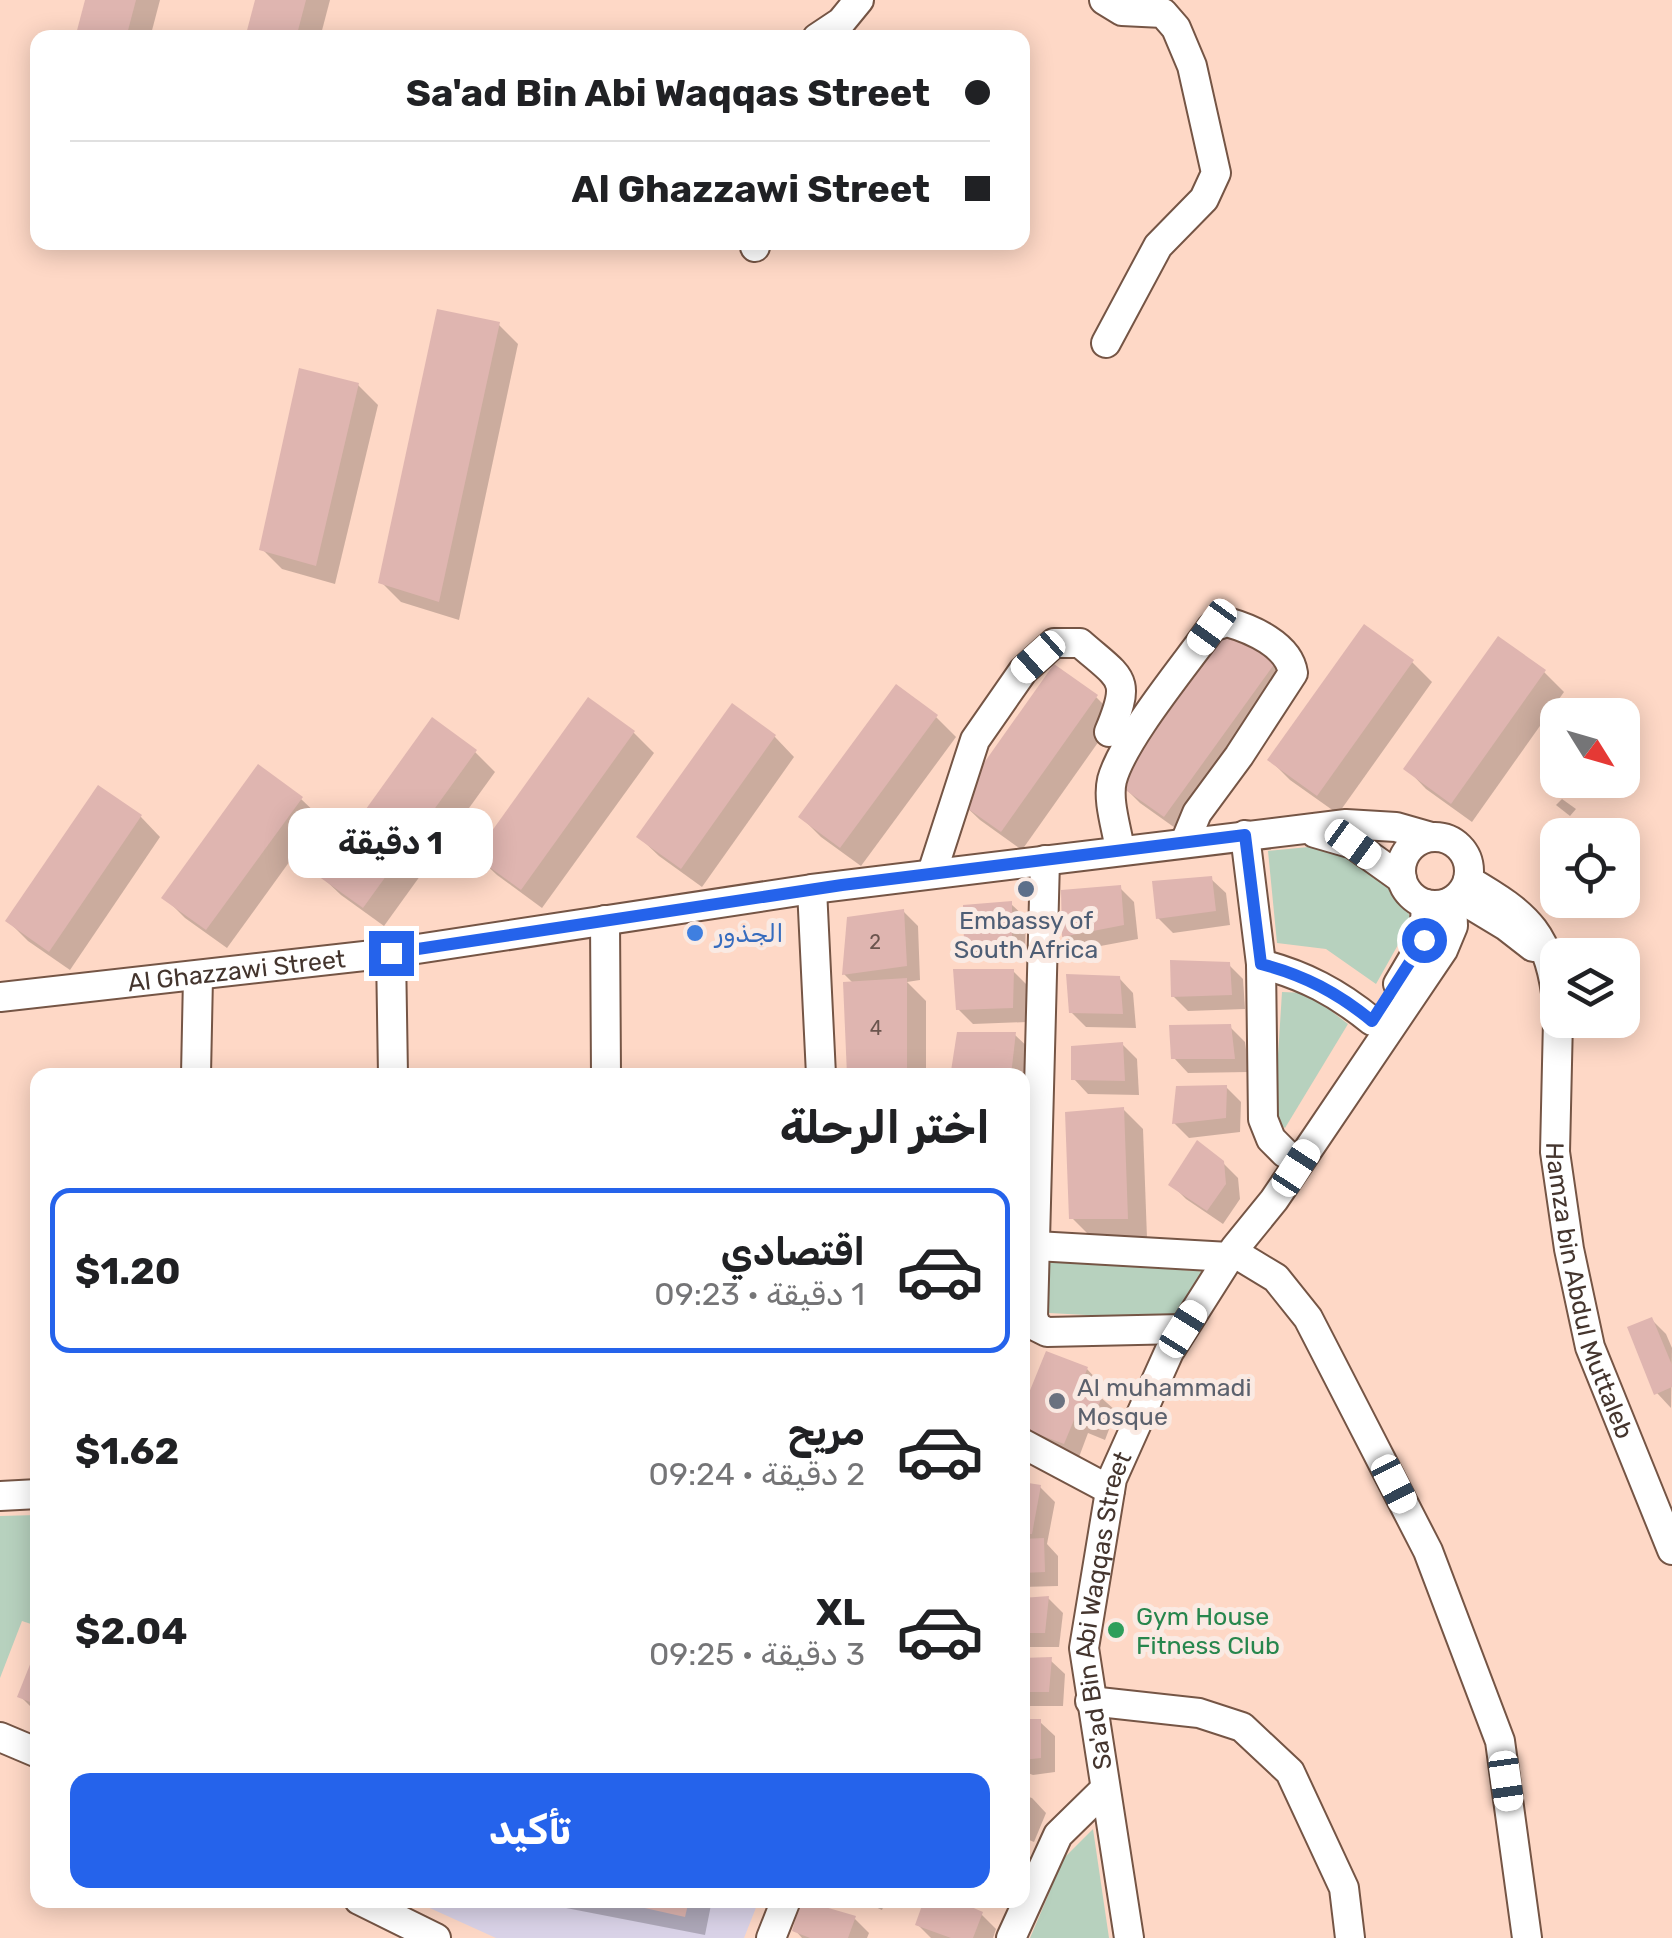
<!DOCTYPE html>
<html lang="ar">
<head>
<meta charset="utf-8">
<style>
	body { margin:0; font-family:Rubik,Vazirmatn,sans-serif; background:#f2f2f2; color:#202124; direction:rtl; height:100vh; display:flex; flex-direction:column; font-size:38px; white-space:nowrap }
	* { box-sizing:border-box; margin:0 }
	p { font-size:32px; color:#757577 }
	.icon { flex:none; width:55px; height:55px; fill:none; stroke:currentColor; stroke-width:2; stroke-linecap:round; stroke-linejoin:round }
	.map { position:relative; flex:1; overflow:hidden; direction:ltr }
	.panel { position:absolute; left:30px; top:1068px; width:1000px; height:840px; display:flex; flex-direction:column; background:#fff; border-radius:20px; box-shadow:0 5px 25px #0003; direction:rtl }
	.panel>* { flex:none }
	.banner { position:absolute; left:30px; top:30px; width:1000px; height:220px; border-radius:20px; box-shadow:0 5px 25px #0003; direction:rtl; display:grid; align-content:center; height:220px; padding:0 40px; background:#fff }
	.needle { width:65px; rotate:127deg }
	.controls { position:absolute; left:1540px; top:698px; display:grid; gap:20px }
	.controls a { display:grid; place-items:center; width:100px; height:100px; border-radius:20px; background:#fff; box-shadow:0 5px 25px #0003; font-size:50px }
	.end { position:absolute; width:45px; height:45px; margin:-22px; border:12px solid #2563eb; background:#fff; box-shadow:0 0 0 5px #fff }
	.from { border-radius:50% }
	.bubble { position:absolute; height:70px; border-radius:20px; background:#fff; box-shadow:0 5px 25px #0003; font-size:32px; font-weight:700; line-height:70px; text-align:center; direction:rtl }
	.car { position:absolute; width:30px; height:60px; margin:-30px -15px; border-radius:12px; box-shadow:0 0 8px 2px #0007; background:linear-gradient(#fff 24%,#345 0 40%,#fff 0 76%,#345 0 86%,#fff 0) }
	.banner b { display:flex; align-items:center; gap:35px; height:95px; font-size:38px }
	.banner b+b { border-top:2px solid #e0e0e0 }
	.banner i { width:25px; height:25px; background:#202124 }
	ul { padding:0; list-style:none }
	li { display:flex; align-items:center; gap:30px; height:165px; margin:0 20px 15px; padding:0 20px; border:5px solid transparent; border-radius:20px }
	li div { flex:1 }
	li b { display:block; font-size:38px }
	li em { font-style:normal; font-weight:700 }
	li.selected { border-color:#2563eb }
	li>.icon { width:90px; height:90px; stroke-width:1.5 }
	h2 { padding:0 40px; font-size:45px; line-height:120px }
	.action { display:flex; gap:20px; margin-top:auto; padding:20px 40px }
	.action a { flex:1; height:115px; border-radius:20px; background:#2563eb; color:#fff; font-size:40px; font-weight:700; line-height:115px; text-align:center }
	.map>svg:first-child { display:block }
	.education { fill:#dad3e8 }
	.green { fill:#b7d1be }
	.shadow { fill:#0003 }
	.building { fill:#dfb5b0 }
	.lines { fill:none; stroke-linecap:round; stroke-linejoin:round }
	.minor-casing { stroke:#755545; stroke-width:32 }
	.minor { stroke:#fff; stroke-width:28 }
	.route { stroke:#2563eb; stroke-width:12 }
	.service-dot { fill:#5c6f8a; stroke:#faeae3; stroke-width:4 }
	.shop-dot { fill:#3f7fe0; stroke:#faeae3; stroke-width:4 }
	.worship-dot { fill:#6b7280; stroke:#faeae3; stroke-width:4 }
	.leisure-dot { fill:#2e9e5b; stroke:#faeae3; stroke-width:4 }
	.labels { text-anchor:middle; stroke-width:10; stroke-linejoin:round; paint-order:stroke }
	.number-label { font-size:20px; fill:#6b554e }
	.service-label { font-size:25px; fill:#4e5e75; stroke:#faeae3 }
	.shop-label { font-size:25px; fill:#366cbe; stroke:#faeae3; text-anchor:start }
	.street-label { font-size:25px; fill:#44352e; stroke:#faeae3 }
	.worship-label { font-size:25px; fill:#5b616d; stroke:#faeae3; text-anchor:start }
	.leisure-label { font-size:25px; fill:#27864d; stroke:#faeae3; text-anchor:start }
</style>
</head>
<body>
<div class="map">
<svg width="1672" height="1938" viewBox="0 0 1672 1938">
	<rect width="100%" height="100%" fill="#fed8c6"/>
	<polygon class="education" points="412,1900 759,1900 744,1938 496,1938"/>
	<g class="green">
		<polygon points="1329,845 1386,873 1412,920 1376,984 1326,949 1277,943 1268,851"/>
		<polygon points="1282,992 1308,993 1348,1024 1285,1128 1274,1119"/>
		<polygon points="1049,1261 1212,1272 1179,1320 1049,1313"/>
		<polygon points="37,1515 37,1626 22,1621 0,1678 0,1516"/>
		<polygon points="1093,1829 1109,1938 1030,1938 1064,1858"/>
	</g>
	<g class="shadow">
		<polygon points="87,0 160,0 150,38 77,38"/>
		<polygon points="258,0 330,0 320,38 248,38"/>
		<polygon points="498,324 518,344 459,620 401,602 381,582"/>
		<polygon points="358,385 378,405 335,584 282,569 262,549"/>
		<polygon points="1232,629 1296,681 1185,835 1140,803 1120,783"/>
		<polygon points="1498,640 1544,672 1564,692 1472,822 1426,789 1407,769"/>
		<polygon points="1412,662 1432,682 1338,814 1290,780 1270,760"/>
		<polygon points="1096,697 1116,717 1022,850 980,820 960,801"/>
		<polygon points="589,701 634,733 654,753 542,908 497,875 477,856"/>
		<polygon points="732,706 775,737 794,757 702,887 659,856 639,837"/>
		<polygon points="936,717 956,737 861,866 821,837 801,817"/>
		<polygon points="475,752 495,772 384,926 341,895 321,876"/>
		<polygon points="98,788 141,817 160,837 70,970 28,941 8,921"/>
		<polygon points="301,799 321,818 227,948 185,918 165,898"/>
		<polygon points="1562,799 1576,809 1570,816 1556,805"/>
		<polygon points="1211,879 1226,893 1230,925 1173,933 1158,918"/>
		<polygon points="1120,888 1134,902 1138,939 1079,950 1065,936"/>
		<polygon points="1011,904 1026,918 1025,955 981,957 966,942"/>
		<polygon points="904,912 918,926 920,980 907,982 926,1001 926,1075 849,1075 854,984 844,974"/>
		<polygon points="1228,964 1243,979 1245,1009 1188,1011 1173,996"/>
		<polygon points="1013,971 1028,986 1027,1022 973,1024 958,1009"/>
		<polygon points="1119,978 1133,993 1136,1028 1086,1027 1071,1012"/>
		<polygon points="1230,1027 1245,1042 1249,1072 1188,1073 1174,1058"/>
		<polygon points="1015,1035 1030,1049 1025,1091 1022,1090 1022,1075 959,1075 954,1070"/>
		<polygon points="1122,1044 1137,1059 1139,1095 1088,1094 1074,1079"/>
		<polygon points="1226,1087 1241,1102 1240,1132 1189,1138 1174,1123"/>
		<polygon points="1123,1109 1143,1129 1147,1238 1092,1238 1072,1218"/>
		<polygon points="1022,1114 1024,1115 1025,1154 1022,1154"/>
		<polygon points="1223,1163 1238,1178 1240,1199 1223,1224 1186,1199 1171,1184"/>
		<polygon points="1652,1320 1666,1334 1672,1348 1671,1408 1657,1393"/>
		<polygon points="1087,1369 1101,1384 1097,1394 1116,1411 1105,1440 1088,1433 1079,1457 1034,1439 1022,1428"/>
		<polygon points="1022,1485 1040,1487 1055,1502 1047,1544 1058,1556 1058,1586 1022,1587"/>
		<polygon points="1048,1598 1063,1613 1059,1647 1022,1647 1022,1600"/>
		<polygon points="38,1653 38,1714 20,1696"/>
		<polygon points="1050,1660 1065,1674 1063,1706 1022,1706 1022,1661"/>
		<polygon points="1022,1722 1040,1722 1055,1736 1055,1772 1033,1775 1022,1771"/>
		<polygon points="1022,1795 1032,1798 1046,1813 1034,1842 1022,1837"/>
		<polygon points="558,1900 712,1900 705,1935 566,1908"/>
		<polygon points="860,1900 886,1900 882,1910"/>
		<polygon points="927,1900 949,1900 981,1914 996,1929 993,1938 931,1938 918,1925"/>
		<polygon points="855,1919 869,1933 867,1938 802,1938 795,1930"/>
	</g>
	<g class="building">
		<polygon points="85,0 136,0 126,38 75,38"/>
		<polygon points="255,0 306,0 296,38 245,38"/>
		<polygon points="437,309 500,322 439,602 378,583"/>
		<polygon points="299,368 359,383 316,566 259,550"/>
		<polygon points="1364,624 1414,660 1317,796 1267,760"/>
		<polygon points="1231,625 1278,659 1164,817 1117,784"/>
		<polygon points="1498,636 1546,670 1451,804 1403,769"/>
		<polygon points="1054,664 1098,695 1001,832 957,801"/>
		<polygon points="896,684 938,715 840,848 798,817"/>
		<polygon points="588,697 635,731 521,890 474,856"/>
		<polygon points="732,703 776,735 681,869 636,837"/>
		<polygon points="432,717 477,750 363,908 318,876"/>
		<polygon points="258,764 303,797 206,930 161,898"/>
		<polygon points="98,785 142,815 49,952 5,921"/>
		<polygon points="1212,876 1216,911 1156,919 1152,881"/>
		<polygon points="1121,885 1124,925 1062,937 1061,890"/>
		<polygon points="1012,901 1012,942 964,943 963,905"/>
		<polygon points="904,909 907,966 842,975 847,917"/>
		<polygon points="1170,960 1230,962 1232,995 1171,997"/>
		<polygon points="953,969 1014,969 1013,1008 956,1010"/>
		<polygon points="1066,974 1120,976 1123,1014 1069,1013"/>
		<polygon points="907,978 907,1075 847,1075 843,982"/>
		<polygon points="1231,1024 1235,1059 1171,1059 1169,1025"/>
		<polygon points="957,1032 1016,1032 1011,1075 951,1071"/>
		<polygon points="1123,1042 1125,1081 1071,1080 1071,1046"/>
		<polygon points="1227,1085 1226,1118 1172,1124 1176,1086"/>
		<polygon points="1124,1107 1128,1219 1069,1219 1065,1112"/>
		<polygon points="1197,1140 1224,1161 1226,1184 1207,1211 1168,1185"/>
		<polygon points="1652,1317 1672,1365 1672,1387 1654,1395 1627,1327"/>
		<polygon points="1046,1351 1088,1367 1081,1385 1103,1394 1090,1427 1074,1420 1064,1444 1022,1428 1022,1410"/>
		<polygon points="1022,1482 1041,1485 1032,1534 1022,1534"/>
		<polygon points="1044,1538 1045,1572 1022,1573 1022,1539"/>
		<polygon points="1049,1596 1045,1633 1022,1633 1022,1598"/>
		<polygon points="37,1647 38,1647 38,1705 17,1697"/>
		<polygon points="1052,1657 1049,1692 1022,1692 1022,1658"/>
		<polygon points="1022,1719 1041,1719 1041,1758 1022,1760"/>
		<polygon points="609,1900 689,1900 685,1917"/>
		<polygon points="801,1900 856,1916 848,1938 810,1938 792,1931"/>
		<polygon points="924,1900 955,1900 983,1912 973,1938 951,1938 915,1925"/>
	</g>
	<g class="lines">
		<defs>
			<g id="minor">
				<polyline points="1104,0 1122,11 1163,13 1176,28 1192,66 1216,173 1204,199 1158,246 1106,343"/>
				<polyline points="817,38 841,22 859,0"/>
				<polyline points="755,247 756,242"/>
				<polyline points="1315,833 1353,844 1402,879"/>
				<polyline points="1245,835 1261,964 1263,1119 1271,1139 1285,1153"/>
				<circle cx="1435" cy="871" r="34"/>
				<path d="M1120,850C1117,829 1107,801 1112,780C1123,739 1186,664 1212,627L1227,622C1252,629 1289,645 1293,673L1239,756L1197,813L1185,842"/>
				<polyline points="1045,860 1033,1317 1037,1327 1047,1332 1183,1329"/>
				<path d="M932,873L975,740L1023,671L1054,643H1080C1122,680 1132,677 1109,732"/>
				<path d="M1468,880C1530,916 1550,934 1558,1008"/>
				<polyline points="812,889 821,1075"/>
				<polyline points="1458,897 1506,926 1533,947"/>
				<polyline points="605,920 606,1075"/>
				<polyline points="391,953 393,1075"/>
				<path d="M1261,964C1304,975 1338,993 1372,1021"/>
				<polyline points="1398,984 1424,940 1426,904"/>
				<path id="s1" d="M0,997L391,953L812,889L1346,824L1396,827L1431,837"/>
				<path id="s2" d="M1558,1020L1555,1152L1569,1249L1590,1347L1672,1550"/>
				<polyline points="196,1075 198,977"/>
				<polyline points="1036,1246 1229,1257"/>
				<polyline points="1233,1252 1276,1278 1308,1318 1428,1551 1500,1741 1527,1938"/>
				<polyline points="1022,1443 1110,1490"/>
				<polyline points="0,1496 38,1494"/>
				<polyline points="1090,1701 1199,1713 1242,1727 1290,1772 1344,1888 1350,1938"/>
				<polyline points="0,1737 38,1753"/>
				<polyline points="359,1900 436,1938"/>
				<polyline points="771,1938 786,1900"/>
				<polyline points="1011,1938 1058,1835 1105,1789"/>
				<path id="s3" d="M1129,1938L1084,1648L1112,1479L1169,1352L1235,1248L1274,1200L1443,950L1453,926L1452,901"/>
			</g>
		</defs>
		<use href="#minor" class="minor-casing"/>
		<use href="#minor" class="minor"/>
	</g>
	<g class="lines">
		<path class="route" d="M391,953L842,885L1245,835L1261,964C1304,975 1338,993 1372,1021L1424,940"/>
	</g>
	<circle class="service-dot" cx="1026" cy="889" r="10"/>
	<circle class="shop-dot" cx="695" cy="933" r="10"/>
	<circle class="worship-dot" cx="1057" cy="1401" r="10"/>
	<circle class="leisure-dot" cx="1116" cy="1630" r="10"/>
	<g class="labels">
		<g class="number-label">
			<text x="875" y="949">2</text>
			<text x="876" y="1035">4</text>
		</g>
		<g class="service-label">
			<text x="1026" y="929">Embassy of<tspan x="1026" dy="29">South Africa</tspan></text>
		</g>
		<g class="shop-label">
			<text x="715" y="942">الجذور</text>
		</g>
		<g class="street-label">
			<text dy="9" stroke="none"><textPath href="#s1" startOffset="238">Al Ghazzawi Street</textPath></text>
			<text dy="9" stroke="none"><textPath href="#s2" startOffset="275">Hamza bin Abdul Muttaleb</textPath></text>
			<text dy="9" stroke="none"><textPath href="#s3" startOffset="332">Sa'ad Bin Abi Waqqas Street</textPath></text>
		</g>
		<g class="worship-label">
			<text x="1077" y="1396">Al muhammadi<tspan x="1077" dy="29">Mosque</tspan></text>
		</g>
		<g class="leisure-label">
			<text x="1136" y="1625">Gym House<tspan x="1136" dy="29">Fitness Club</tspan></text>
		</g>
	</g>
</svg>
<div class="controls">
<a><svg class="needle" viewBox="-14 -14 28 28"><path d="M0-13l5 13h-10z" fill="#e53935"/><path d="M0 13l5-13h-10z" fill="#757577"/></svg></a>
<a><svg class="icon" aria-label="locate" viewBox="0 0 24 24"><circle cx="12" cy="12" r="6"/><path d="M12 2v4M12 18v4M2 12h4M18 12h4"/></svg></a>
<a><svg class="icon" aria-label="layers" viewBox="0 0 24 24"><path d="M12 4l9 5-9 5-9-5zM3 14l9 5 9-5"/></svg></a>
</div>
<i class="end from" style="left:1424px;top:940px"></i>
<i class="end" style="left:391px;top:953px"></i>
<div class="bubble" style="left:288px;top:808px;width:205px">1 دقيقة</div>
<i class="car" style="left:1212px;top:627px;rotate:216deg"></i>
<i class="car" style="left:1038px;top:657px;rotate:228deg"></i>
<i class="car" style="left:1353px;top:844px;rotate:126deg"></i>
<i class="car" style="left:1296px;top:1168px;rotate:33deg"></i>
<i class="car" style="left:1183px;top:1329px;rotate:32deg"></i>
<i class="car" style="left:1394px;top:1484px;rotate:153deg"></i>
<i class="car" style="left:1506px;top:1781px;rotate:172deg"></i>
<div class="banner">
<b><i class="from"></i>Sa'ad Bin Abi Waqqas Street</b>
<b><i></i>Al Ghazzawi Street</b>
</div>
<section class="panel">
<h2>اختر الرحلة</h2>
<ul>
<li class="selected"><svg class="icon" aria-label="car" viewBox="0 0 24 24"><path d="M5 17H2v-5l4-1 3-4h7l3 4 3 1v5h-3M9 17h6M6 11h13"/><circle cx="7" cy="17" r="2"/><circle cx="17" cy="17" r="2"/></svg><div><b>اقتصادي</b><p>1 دقيقة · 09:23</p></div><em>$1.20</em></li>
<li><svg class="icon" aria-label="car" viewBox="0 0 24 24"><path d="M5 17H2v-5l4-1 3-4h7l3 4 3 1v5h-3M9 17h6M6 11h13"/><circle cx="7" cy="17" r="2"/><circle cx="17" cy="17" r="2"/></svg><div><b>مريح</b><p>2 دقيقة · 09:24</p></div><em>$1.62</em></li>
<li><svg class="icon" aria-label="car" viewBox="0 0 24 24"><path d="M5 17H2v-5l4-1 3-4h7l3 4 3 1v5h-3M9 17h6M6 11h13"/><circle cx="7" cy="17" r="2"/><circle cx="17" cy="17" r="2"/></svg><div><b>XL</b><p>3 دقيقة · 09:25</p></div><em>$2.04</em></li>
</ul>
<div class="action"><a>تأكيد</a></div>
</section>
</div>
</body>
</html>
